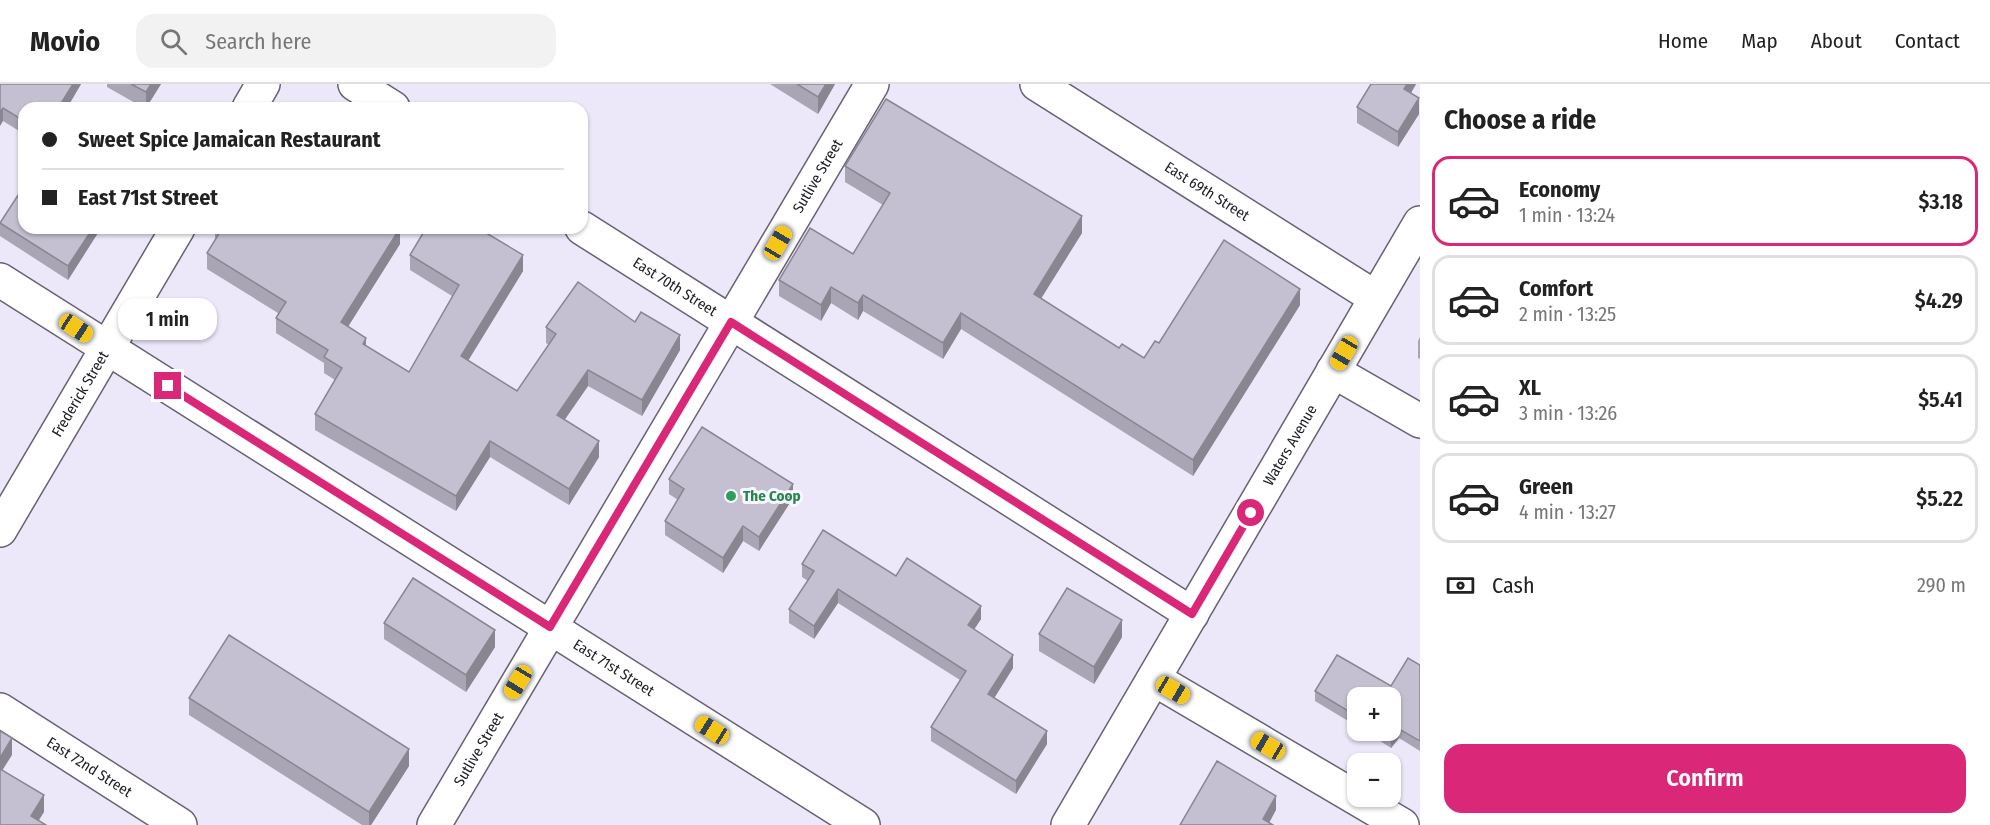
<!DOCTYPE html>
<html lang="en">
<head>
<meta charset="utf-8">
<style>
	body { margin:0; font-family:"Fira Sans Condensed",sans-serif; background:#f2f2f2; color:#222; height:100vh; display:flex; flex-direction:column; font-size:22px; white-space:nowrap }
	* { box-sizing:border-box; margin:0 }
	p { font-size:20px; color:#767676 }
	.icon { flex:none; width:33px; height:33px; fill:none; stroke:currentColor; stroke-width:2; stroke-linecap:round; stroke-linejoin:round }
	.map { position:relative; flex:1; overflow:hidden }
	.sheet { display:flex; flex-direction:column; background:#fff; width:570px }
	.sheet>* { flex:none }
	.guide { position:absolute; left:18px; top:18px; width:570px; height:132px; border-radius:18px; box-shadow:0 2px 4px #0004; display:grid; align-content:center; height:132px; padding:0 24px; background:#fff }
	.buttons { position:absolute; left:1347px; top:603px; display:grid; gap:12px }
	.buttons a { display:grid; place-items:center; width:54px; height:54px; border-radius:12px; background:#fff; box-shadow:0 2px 4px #0004; font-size:30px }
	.end { position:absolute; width:27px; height:27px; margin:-14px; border:8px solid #db2777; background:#fff; box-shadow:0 0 0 3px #fff }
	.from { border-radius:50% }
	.bubble { position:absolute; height:42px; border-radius:18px; background:#fff; box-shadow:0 2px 4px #0004; font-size:20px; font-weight:600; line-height:42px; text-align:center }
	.car { position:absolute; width:18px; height:36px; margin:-18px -9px; border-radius:8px; box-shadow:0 0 4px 2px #0007; background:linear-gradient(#f5c518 24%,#345 0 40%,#f5c518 0 76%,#345 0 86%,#f5c518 0) }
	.guide b { display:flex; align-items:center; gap:21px; height:57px; font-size:22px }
	.guide b+b { border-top:2px solid #e0e0e0 }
	.guide i { width:15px; height:15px; background:#222 }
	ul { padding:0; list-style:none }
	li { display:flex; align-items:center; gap:18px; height:90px; margin:0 12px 9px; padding:0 12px; border:3px solid #e0e0e0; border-radius:18px }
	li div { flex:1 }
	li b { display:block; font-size:22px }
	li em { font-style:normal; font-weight:600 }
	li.on { border-color:#db2777 }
	li>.icon { width:54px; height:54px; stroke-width:1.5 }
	h2 { padding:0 24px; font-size:27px; line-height:72px }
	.pay { display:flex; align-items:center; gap:15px; height:66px; padding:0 24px; font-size:22px }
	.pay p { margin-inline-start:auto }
	.action { display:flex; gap:12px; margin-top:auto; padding:12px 24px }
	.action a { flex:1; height:69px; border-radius:18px; background:#db2777; color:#fff; font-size:24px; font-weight:600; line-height:69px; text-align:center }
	header { display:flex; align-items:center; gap:36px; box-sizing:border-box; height:84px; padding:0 30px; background:#fff; border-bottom:2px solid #e0e0e0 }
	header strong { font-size:28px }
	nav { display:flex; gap:33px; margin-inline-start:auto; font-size:21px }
	.search { width:420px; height:54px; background:#f2f2f2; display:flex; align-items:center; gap:15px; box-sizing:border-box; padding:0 21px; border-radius:18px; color:#767676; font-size:22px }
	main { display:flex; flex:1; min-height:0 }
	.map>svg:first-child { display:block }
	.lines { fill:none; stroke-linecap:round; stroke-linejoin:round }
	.minor-casing { stroke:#676271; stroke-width:36 }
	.secondary-casing { stroke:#676271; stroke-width:36 }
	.minor { stroke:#fff; stroke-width:33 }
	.secondary { stroke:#fff; stroke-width:33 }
	.wall { fill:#a9a5b4 }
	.shaded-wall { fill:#898692 }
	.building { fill:#c4c0d1; stroke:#898692; stroke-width:1.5 }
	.route { stroke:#db2777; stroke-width:8 }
	.leisure-dot { fill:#2e9e5b; stroke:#f8f6fe; stroke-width:2 }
	.labels { text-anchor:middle; stroke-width:6; stroke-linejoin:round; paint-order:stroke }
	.street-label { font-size:15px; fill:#1d1c22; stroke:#f8f6fe }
	.leisure-label { font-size:15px; font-weight:bold; fill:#27864d; stroke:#f8f6fe; text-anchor:start }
</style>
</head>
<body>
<header>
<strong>Movio</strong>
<div class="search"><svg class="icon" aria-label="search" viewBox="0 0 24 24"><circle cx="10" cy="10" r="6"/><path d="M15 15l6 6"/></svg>Search here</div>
<nav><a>Home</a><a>Map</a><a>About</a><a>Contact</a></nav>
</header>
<main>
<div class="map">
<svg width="1420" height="741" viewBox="0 0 1420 741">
	<rect width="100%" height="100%" fill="#ece7f9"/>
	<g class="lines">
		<defs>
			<g id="minor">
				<polyline points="355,0 393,24"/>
				<path id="s1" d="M1037,0L1376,214"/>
				<polyline points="249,24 263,0"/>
				<path id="s2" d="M582,144L1192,530"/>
				<path id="s3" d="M0,196L863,741"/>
				<polyline points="1333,287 1420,337"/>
				<path id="s4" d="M0,446L178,144"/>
				<polyline points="1154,595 1402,741"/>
				<path id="s5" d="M0,626L180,741"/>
				<path id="s6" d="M434,741L872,0"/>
			</g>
			<g id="secondary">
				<path id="s7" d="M1068,741L1420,139"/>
			</g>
		</defs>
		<use href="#minor" class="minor-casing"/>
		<use href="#secondary" class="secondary-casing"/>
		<use href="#minor" class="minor"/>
		<use href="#secondary" class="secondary"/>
	</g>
	<g class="wall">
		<polygon points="0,0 81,0 67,24 24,24 24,50 3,37"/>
		<polygon points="107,0 161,0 146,24 144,24 107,3"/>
		<polygon points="770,0 835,0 818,30"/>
		<polygon points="1371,0 1416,0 1411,9 1419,30 1398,63 1357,39 1357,23"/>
		<polygon points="845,82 1082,149 1041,214 1119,264 1144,274 1159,259 1300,221 1193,392 961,245 943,275 863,227 858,236 831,219 821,237 779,212 779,196 853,170 883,121 845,98"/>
		<polygon points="0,139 101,144 68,196 0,152"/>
		<polygon points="215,145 400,160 348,242 366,262 409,288 452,212 410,186 410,171 523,187 468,277 517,307 549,261 546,259 546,243 635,238 680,266 642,332 588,302 564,336 599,373 569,421 490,373 456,427 315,346 315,330 335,296 324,289 324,279 276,249 276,234 278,229 207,185 207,169 215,156"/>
		<polygon points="1420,253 1420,275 1418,274 1418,257"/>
		<polygon points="669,395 793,414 759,467 743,457 723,489 665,451 665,437 678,416 669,410"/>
		<polygon points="802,480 896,492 981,535 974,545 1013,584 994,614 1047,660 1016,710 931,657 931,643 960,596 838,519 814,555 789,539 789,525 808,497 802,493"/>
		<polygon points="384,539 495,563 466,608 384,555"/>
		<polygon points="1039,550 1122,553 1094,600 1039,567"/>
		<polygon points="1420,581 1420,667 1399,654 1391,664 1363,646 1390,646 1358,614 1358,643 1315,617 1315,607 1391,602"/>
		<polygon points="189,614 409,682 371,741 362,741 189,631"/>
	</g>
	<g class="shaded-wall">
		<polygon points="73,0 81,0 67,24 60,24 60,21"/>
		<polygon points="151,0 161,0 146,24 146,8"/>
		<polygon points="826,0 835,0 818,30 818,13"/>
		<polygon points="1407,0 1416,0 1404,21 1404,5"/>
		<polygon points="1419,14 1419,30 1398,63 1398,48"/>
		<polygon points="3,24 3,37 0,42 0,28"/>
		<polygon points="1082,132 1082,149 1034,226 1034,210"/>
		<polygon points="93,144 101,144 68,196 68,182"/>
		<polygon points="400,144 400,160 341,254 341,238"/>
		<polygon points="523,171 523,187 461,288 461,272"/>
		<polygon points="831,203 831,219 821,237 821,221"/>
		<polygon points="1300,205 1300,221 1193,392 1193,376"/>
		<polygon points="863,211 863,227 858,236 858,219"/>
		<polygon points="961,229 961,245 943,275 943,259"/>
		<polygon points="680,251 680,266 642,332 642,316"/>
		<polygon points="366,254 366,269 363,260"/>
		<polygon points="588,286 588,302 557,347 557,331"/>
		<polygon points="490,357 490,373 456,427 456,412"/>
		<polygon points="599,357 599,373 569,421 569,405"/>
		<polygon points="793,400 793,414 759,467 759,453"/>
		<polygon points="743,442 743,457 723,489 723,474"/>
		<polygon points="838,505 838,519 814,555 814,542"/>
		<polygon points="981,522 981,535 968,555 968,541"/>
		<polygon points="1122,536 1122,553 1094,600 1094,583"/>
		<polygon points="495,546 495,563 466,608 466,591"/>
		<polygon points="1013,571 1013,584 988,624 988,610"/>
		<polygon points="1399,645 1399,654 1391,664 1391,654"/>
		<polygon points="1047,647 1047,660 1016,710 1016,697"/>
		<polygon points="12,654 12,671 0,690 0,699 0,674"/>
		<polygon points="409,665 409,682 371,741 369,741 369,728"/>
		<polygon points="44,711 44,728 36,741 31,732"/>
		<polygon points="1276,712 1276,726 1268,741 1263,735"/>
	</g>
	<g class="building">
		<polygon points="0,0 73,0 60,21 65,24 24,24 24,37 3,24 0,28"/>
		<polygon points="131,0 151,0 146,8"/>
		<polygon points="797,0 826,0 818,13"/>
		<polygon points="1371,0 1407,0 1404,5 1419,14 1398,48 1357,23"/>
		<polygon points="886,15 1082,132 1034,210 1119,264 1122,260 1144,274 1155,257 1159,259 1224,156 1300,205 1193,376 961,229 943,259 863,211 858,219 831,203 821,221 779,196 810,144 853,170 890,109 845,82"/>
		<polygon points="24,102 24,144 93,144 68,182 0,139"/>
		<polygon points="216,144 400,144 341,238 366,254 363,260 409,288 459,201 410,171 426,144 478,144 523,171 461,272 517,307 556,250 546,243 578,198 635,238 641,228 680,251 642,316 588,286 557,331 599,357 569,405 490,357 456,412 315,330 342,284 324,273 328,266 276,234 286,218 207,169 220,148 215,145"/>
		<polygon points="702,343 793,400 759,453 743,442 723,474 665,437 684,405 669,395"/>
		<polygon points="823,446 896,492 907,474 981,522 968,541 1013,571 988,610 1047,647 1016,697 931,643 966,587 838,505 814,542 789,525 814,487 802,480"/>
		<polygon points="413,494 495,546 466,591 384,539"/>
		<polygon points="1067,504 1122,536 1094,583 1039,550"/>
		<polygon points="229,551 409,665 369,728 189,614"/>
		<polygon points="1337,571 1391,602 1408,574 1420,581 1420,657 1399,645 1391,654 1379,646 1390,646 1390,614 1358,614 1358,633 1315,607"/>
		<polygon points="0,647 12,654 0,674"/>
		<polygon points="1217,677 1276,712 1263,735 1273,741 1180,741"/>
		<polygon points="0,685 44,711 31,732 46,741 0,741"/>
	</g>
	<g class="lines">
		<polyline class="route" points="168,302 550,543 731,238 1192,530 1251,429"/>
	</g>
	<circle class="leisure-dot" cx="731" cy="412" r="6"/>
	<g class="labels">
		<g class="street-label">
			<text dy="5" stroke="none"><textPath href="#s6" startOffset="754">Sutlive Street</textPath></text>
			<text dy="5" stroke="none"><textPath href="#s1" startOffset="201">East 69th Street</textPath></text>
			<text dy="5" stroke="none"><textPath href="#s2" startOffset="110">East 70th Street</textPath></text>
			<text dy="5" stroke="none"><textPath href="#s4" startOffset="158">Frederick Street</textPath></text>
			<text dy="5" stroke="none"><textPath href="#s7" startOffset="440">Waters Avenue</textPath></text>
			<text dy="5" stroke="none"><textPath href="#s3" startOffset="726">East 71st Street</textPath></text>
			<text dy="5" stroke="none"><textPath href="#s6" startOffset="88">Sutlive Street</textPath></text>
			<text dy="5" stroke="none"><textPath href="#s5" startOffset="106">East 72nd Street</textPath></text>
		</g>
		<g class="leisure-label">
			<text x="743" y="417">The Coop</text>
		</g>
	</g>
</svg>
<div class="buttons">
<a>+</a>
<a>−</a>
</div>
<i class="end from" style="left:1251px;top:429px"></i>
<i class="end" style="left:168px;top:302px"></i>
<div class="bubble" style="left:118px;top:214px;width:99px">1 min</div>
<i class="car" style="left:778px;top:159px;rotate:30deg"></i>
<i class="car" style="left:76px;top:244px;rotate:123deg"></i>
<i class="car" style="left:1344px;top:269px;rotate:210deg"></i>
<i class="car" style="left:518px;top:598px;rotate:211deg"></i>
<i class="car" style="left:1173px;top:606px;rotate:120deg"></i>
<i class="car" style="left:712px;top:646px;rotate:302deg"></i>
<i class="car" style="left:1268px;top:662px;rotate:300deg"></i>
<div class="guide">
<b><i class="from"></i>Sweet Spice Jamaican Restaurant</b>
<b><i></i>East 71st Street</b>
</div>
</div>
<section class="sheet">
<h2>Choose a ride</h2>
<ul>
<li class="on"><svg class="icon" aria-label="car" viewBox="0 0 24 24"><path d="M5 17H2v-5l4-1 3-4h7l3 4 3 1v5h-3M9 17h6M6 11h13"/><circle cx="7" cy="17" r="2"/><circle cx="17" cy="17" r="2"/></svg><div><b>Economy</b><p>1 min · 13:24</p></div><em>$3.18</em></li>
<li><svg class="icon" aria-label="car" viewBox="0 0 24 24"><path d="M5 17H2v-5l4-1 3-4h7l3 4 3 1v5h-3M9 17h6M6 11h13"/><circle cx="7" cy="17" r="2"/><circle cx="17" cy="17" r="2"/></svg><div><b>Comfort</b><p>2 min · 13:25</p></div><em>$4.29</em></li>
<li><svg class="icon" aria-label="car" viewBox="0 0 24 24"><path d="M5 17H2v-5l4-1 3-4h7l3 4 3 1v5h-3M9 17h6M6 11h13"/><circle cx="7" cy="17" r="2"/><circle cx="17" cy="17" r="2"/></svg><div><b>XL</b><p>3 min · 13:26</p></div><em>$5.41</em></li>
<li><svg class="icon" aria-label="car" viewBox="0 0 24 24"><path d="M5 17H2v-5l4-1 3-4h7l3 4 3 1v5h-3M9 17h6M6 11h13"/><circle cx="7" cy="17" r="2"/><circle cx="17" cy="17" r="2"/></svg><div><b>Green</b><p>4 min · 13:27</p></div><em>$5.22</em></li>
</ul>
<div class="pay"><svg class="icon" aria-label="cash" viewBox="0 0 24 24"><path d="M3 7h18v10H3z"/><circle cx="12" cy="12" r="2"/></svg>Cash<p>290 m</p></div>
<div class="action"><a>Confirm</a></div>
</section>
</main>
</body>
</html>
